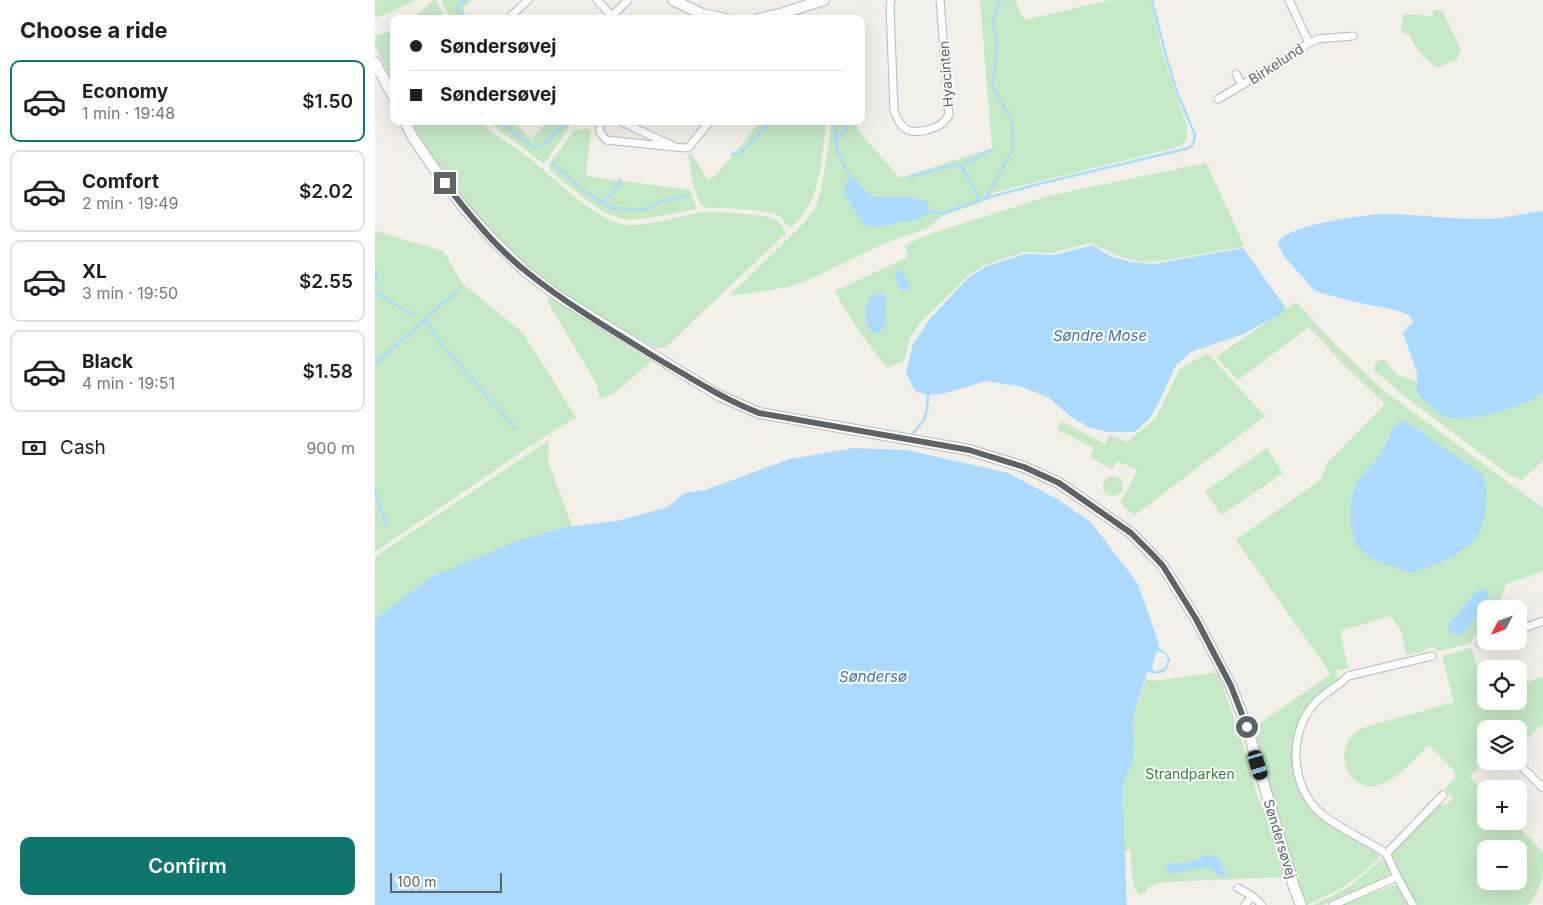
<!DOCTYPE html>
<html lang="en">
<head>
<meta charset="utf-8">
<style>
	body { margin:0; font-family:Inter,sans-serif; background:#f2f2f2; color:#202124; height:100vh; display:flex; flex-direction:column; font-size:19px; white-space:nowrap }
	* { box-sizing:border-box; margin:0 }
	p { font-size:16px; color:#757577 }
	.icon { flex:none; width:28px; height:28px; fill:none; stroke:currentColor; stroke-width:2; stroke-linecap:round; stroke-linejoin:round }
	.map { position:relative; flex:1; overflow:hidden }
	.sheet { display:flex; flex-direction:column; background:#fff; width:375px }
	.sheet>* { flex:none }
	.banner { position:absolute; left:15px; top:15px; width:475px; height:110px; border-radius:10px; box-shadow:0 5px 20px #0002; display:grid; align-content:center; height:110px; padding:0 20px; background:#fff }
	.needle { width:32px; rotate:229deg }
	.tools { position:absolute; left:1102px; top:600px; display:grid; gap:10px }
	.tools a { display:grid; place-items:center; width:50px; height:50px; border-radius:10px; background:#fff; box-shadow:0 5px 20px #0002; font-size:25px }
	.scale { position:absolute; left:15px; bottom:12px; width:112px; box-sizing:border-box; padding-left:5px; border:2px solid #5f6368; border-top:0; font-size:14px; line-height:18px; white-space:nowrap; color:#5f6368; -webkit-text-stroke:4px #fff; paint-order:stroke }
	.end { position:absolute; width:22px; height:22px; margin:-11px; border:6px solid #5f6368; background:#fff; box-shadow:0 0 0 2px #fff }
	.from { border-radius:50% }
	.car { position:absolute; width:15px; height:30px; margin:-15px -8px; border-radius:6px; box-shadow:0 0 4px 1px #0007; background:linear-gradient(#222 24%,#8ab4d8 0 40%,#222 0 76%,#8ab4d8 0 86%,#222 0) }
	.banner b { display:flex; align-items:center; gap:18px; height:48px; font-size:19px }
	.banner b+b { border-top:1px solid #e0e0e0 }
	.banner i { width:12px; height:12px; background:#202124 }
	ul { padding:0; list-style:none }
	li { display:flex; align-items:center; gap:15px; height:82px; margin:0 10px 8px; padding:0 10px; border:2px solid #e0e0e0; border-radius:10px }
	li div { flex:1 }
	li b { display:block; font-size:19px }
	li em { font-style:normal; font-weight:600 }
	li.on { border-color:#0f766e }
	li>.icon { width:45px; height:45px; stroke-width:1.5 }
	h2 { padding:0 20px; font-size:22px; line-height:60px }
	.pay { display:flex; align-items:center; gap:12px; height:55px; padding:0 20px; font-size:19px }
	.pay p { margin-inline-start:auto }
	.action { display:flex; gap:10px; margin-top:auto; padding:10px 20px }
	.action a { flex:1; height:58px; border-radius:10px; background:#0f766e; color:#fff; font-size:20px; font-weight:600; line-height:58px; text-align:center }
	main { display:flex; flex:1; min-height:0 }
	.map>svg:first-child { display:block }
	.green { fill:#c5e8c5; fill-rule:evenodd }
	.water { fill:#aadaff; fill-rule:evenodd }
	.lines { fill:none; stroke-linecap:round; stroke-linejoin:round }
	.stream { stroke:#aadaff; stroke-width:2.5 }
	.street-casing { stroke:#b5b8bc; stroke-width:9 }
	.secondary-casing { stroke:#b6babf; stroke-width:12 }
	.street { stroke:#fff; stroke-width:7 }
	.secondary { stroke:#fff; stroke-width:10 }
	.route { stroke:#5f6368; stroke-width:6 }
	.labels { text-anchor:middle; stroke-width:4; stroke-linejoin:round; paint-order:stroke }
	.street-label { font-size:14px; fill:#5f6368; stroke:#fff }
	.park-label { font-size:14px; fill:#348238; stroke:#fff }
	.water-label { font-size:15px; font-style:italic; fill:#4174aa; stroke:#fff }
</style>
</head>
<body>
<main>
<section class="sheet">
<h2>Choose a ride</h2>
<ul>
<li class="on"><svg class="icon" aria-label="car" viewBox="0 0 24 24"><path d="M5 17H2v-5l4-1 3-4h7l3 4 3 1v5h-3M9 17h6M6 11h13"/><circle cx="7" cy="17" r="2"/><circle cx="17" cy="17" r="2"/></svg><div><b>Economy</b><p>1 min · 19:48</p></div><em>$1.50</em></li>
<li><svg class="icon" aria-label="car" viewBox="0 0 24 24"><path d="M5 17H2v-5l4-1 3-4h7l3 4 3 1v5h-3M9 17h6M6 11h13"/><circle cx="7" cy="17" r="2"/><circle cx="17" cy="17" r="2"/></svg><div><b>Comfort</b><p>2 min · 19:49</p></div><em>$2.02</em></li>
<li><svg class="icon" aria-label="car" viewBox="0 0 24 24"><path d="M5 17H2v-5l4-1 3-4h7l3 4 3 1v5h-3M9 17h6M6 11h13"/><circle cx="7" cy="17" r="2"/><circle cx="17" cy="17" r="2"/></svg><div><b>XL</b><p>3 min · 19:50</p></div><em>$2.55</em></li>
<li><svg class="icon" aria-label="car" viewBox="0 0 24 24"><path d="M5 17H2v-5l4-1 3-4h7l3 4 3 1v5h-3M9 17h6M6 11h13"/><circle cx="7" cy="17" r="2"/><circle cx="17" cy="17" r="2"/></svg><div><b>Black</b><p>4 min · 19:51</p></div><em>$1.58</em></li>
</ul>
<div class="pay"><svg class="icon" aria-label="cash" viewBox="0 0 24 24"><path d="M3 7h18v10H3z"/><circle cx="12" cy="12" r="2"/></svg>Cash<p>900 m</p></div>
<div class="action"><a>Confirm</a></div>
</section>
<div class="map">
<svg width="1168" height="905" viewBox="0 0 1168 905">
	<rect width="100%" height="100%" fill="#f1efe8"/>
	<g class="green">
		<polygon points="0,0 41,0 14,13 0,18"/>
		<polygon points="59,0 61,0 71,19 37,19"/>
		<polygon points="66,0 97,0 88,8 92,19 76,19"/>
		<path d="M605,0H640L649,20L736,0H776L788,55L812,127C812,140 812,143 800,148L617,193L613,200L567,216L553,228L508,244L433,280L413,287L373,294L355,295L426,226L440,209L446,191L457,121H482V129L525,178L617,148ZM482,180L491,191L500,197H535L552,201L555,212L506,227Z"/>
		<polygon points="1058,10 1067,11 1086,49 1082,59 1062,68 1044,52 1034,35 1026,32 1028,14 1058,16"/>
		<polygon points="19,30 19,84 0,46 0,36"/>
		<path d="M37,121H106C119,137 138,145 154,158C179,177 221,223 253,225C280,226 306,214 332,212C343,212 388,214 397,218C403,221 410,226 410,234L291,347L284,348L278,347C243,326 205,308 174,283C119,240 68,184 37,121Z"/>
		<polygon points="112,121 137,121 156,139 174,121 192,121 194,127 170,163 168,163"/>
		<path d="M386,121H451C448,155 445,208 414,228C411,224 408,219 404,216C392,209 345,207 330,208C318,200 316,168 313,154L316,153L333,179L340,176Z"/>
		<path d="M208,129L216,130L211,176L316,190L317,197L322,207V209C305,212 263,222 248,219C230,215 212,201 198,189C190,183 177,175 173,165L199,131Z"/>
		<path d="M831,163L869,245L865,247L786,261L768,262L746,257L715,243L677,253L649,252L612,264L595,274L545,323L534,339L530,360L513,368C493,344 474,319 460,291L533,257L530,245L558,233L677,195Z"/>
		<polygon points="0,231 68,251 87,283 148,333 201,417 155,446 0,552"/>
		<polygon points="175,297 276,362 239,393 225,399 222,385 172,300"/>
		<path d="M921,302L962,346L1008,390L1168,508V571L1131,584L1122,609H1111V636H1099L1095,644L1064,651L1059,648H1053L1047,652L1031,655L1026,630L1015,616L965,631L973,668L961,671L964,683L950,691L921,732L919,751L917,752C918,783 931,812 960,826V828L1006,856L990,871L967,888L932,905L929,901L875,730L956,674L861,540L945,480L952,463L1010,404L968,364L934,327L863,380L841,357ZM1013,436L1112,491L1110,516L985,477L1005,455Z"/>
		<polygon points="832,353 890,416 759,516 745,502 763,470 742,461 737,469 715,457 719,448 682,429 686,421 730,444 735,435 752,442 781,418 804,370"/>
		<path d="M1005,360H1010L1022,375L1042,381C1041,390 1047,399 1054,403C1060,408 1068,417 1076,418C1098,421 1152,405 1168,392V461L1147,480L1136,476L1028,395L999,370L1000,363Z"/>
		<polygon points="174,440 173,461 197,526 191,527 22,603 0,619 0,557"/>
		<polygon points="892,448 908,473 846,515 830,491"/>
		<circle cx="738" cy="486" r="10"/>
		<path d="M1096,648L1111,691V701H1144V685L1168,677V727L1166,725L1144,748V729H1111V760L1095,777L1111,794V821H1138L1168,852C1168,875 1168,888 1153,905H1041L1017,860L1016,855L1018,850L1063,805H1071L1078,798L1070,789L1080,778V772L1054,745C1039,758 1023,780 1004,785C974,794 957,752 980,733C989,725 1005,723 1016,720C1037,714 1058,708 1079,702L1067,656ZM1111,849H1144V881H1111Z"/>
		<path d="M843,672L867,741L883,798L892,815L910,877L789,882L775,886L769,894L764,895C755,883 757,864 756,850L749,851L747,787L759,757L758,717L771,679L781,681Z"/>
		<polygon points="1008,858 1014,868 1015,874 1010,880 948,905 939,905 974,887"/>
		<polygon points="1018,885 1023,886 1034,905 968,905"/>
	</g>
	<g class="water">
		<polygon points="476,178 482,180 491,191 500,197 535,197 552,201 555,212 546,219 524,222 506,227 489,225 470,195 470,184"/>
		<path d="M1168,211V392C1152,406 1097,422 1075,418C1066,416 1048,400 1042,392V373L1028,333L1038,322L1034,315L1020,310L971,300L940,291L909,256L903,243C911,225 987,215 1007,214C1043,214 1079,220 1115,219C1133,218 1150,213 1168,211Z"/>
		<polygon points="717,245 735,256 756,262 779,264 868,248 911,308 903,316 868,334 816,352 801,365 784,402 775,418 760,432 733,432 715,428 695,416 673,397 644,386 611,381 567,394 553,395 540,391 531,373 538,344 554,320 593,278 612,266 650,254 680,255"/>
		<polygon points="526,269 536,287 532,290 527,291 520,278 521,273"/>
		<path d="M507,293L512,299C507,314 518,323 502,334L494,330C489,314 487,309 498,295Z"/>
		<polygon points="1030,421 1107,474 1112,491 1110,516 1103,535 1093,547 1069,561 1036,573 997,559 982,547 976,528 974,509 980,486 985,477 1005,455 1019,426 1024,422"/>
		<path d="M479,448L532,450L633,473L682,499L716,522L763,584L784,644L783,647L791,653L795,659C792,674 787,675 772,672L758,717L759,757L747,787L752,905H0V619L56,577L142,541L191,527L242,521L293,507L309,493L330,490L415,459ZM784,651L791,655L793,658L791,667L781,672L777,669L781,652Z"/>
		<polygon points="1110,589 1113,592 1112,600 1088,635 1079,635 1075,632 1073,625 1101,592"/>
		<path d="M832,855C836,856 841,856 844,859C847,864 851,875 850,879L833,867L795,874L789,869L796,863C807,865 822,861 832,855Z"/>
	</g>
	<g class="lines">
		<g class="stream">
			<polyline points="87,19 82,10 86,3 92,0"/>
			<polyline points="123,121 160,148 166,147 190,124"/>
			<path d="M461,121C457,144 465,159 476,178"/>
			<polyline points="460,141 478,121"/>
			<polyline points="357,154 362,154 374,146 396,121"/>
			<polyline points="178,163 204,187 236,208 270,210 286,202 312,195"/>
			<polyline points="586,166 603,195 603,201"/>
			<polyline points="534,177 578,165 586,166 616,150"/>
			<polyline points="611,198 668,183 814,148 818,144 820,135 802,92 790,52 777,0"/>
			<polyline points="227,203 240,191 245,179"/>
			<polyline points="555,212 569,213 611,198 638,149 637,121 618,87 622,42 618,22 624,0"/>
			<polyline points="0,270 2,278 0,281"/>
			<polyline points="0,292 37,314"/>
			<polyline points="50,320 67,345 141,429"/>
			<polyline points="0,364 83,290"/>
			<path d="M537,434C551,420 552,416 553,395"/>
			<polyline points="0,491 12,525"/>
		</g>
		<defs>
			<g id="street">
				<polyline points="222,0 240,19"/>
				<path d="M516,0L515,6L519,111C525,128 533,135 552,130C562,127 568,125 574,115L565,0"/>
				<polyline points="237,16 253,0"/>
				<polyline points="137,19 137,15 153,0"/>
				<polyline points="934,43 943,39 978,36"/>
				<polyline points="861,74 867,85"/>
				<polyline points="843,99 867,85 934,43 914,0"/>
				<polyline points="227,121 225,123 225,132 231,140 310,148 314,147 335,121"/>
				<polyline points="245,121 296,145"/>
				<polyline points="1144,630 1168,621"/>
				<polyline points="1105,644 1111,641"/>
				<polyline points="1141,761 1168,788"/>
				<polyline points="1011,854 1068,795"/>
				<polyline points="863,888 877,896 887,905"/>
				<polyline points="870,905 877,896"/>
				<polyline points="958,905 1022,877"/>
				<path d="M1038,905C1031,893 1024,881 1018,868C1016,864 1014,858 1011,854C1008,850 1000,847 996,844C981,836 967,828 953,819C916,794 911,738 938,705C948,693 963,687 973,676L1057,656"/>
			</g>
			<g id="secondary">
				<polyline points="298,0 327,14 351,19"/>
				<polyline points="382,19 408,13 449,0"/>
				<polyline points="0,62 19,98"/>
				<polyline points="30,121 37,136 61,171 88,207 117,239 151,272 183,296 343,395 384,413 594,450 649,467 684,483 756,533 788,566 821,619 856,686 872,727 919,887 926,905"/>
			</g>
		</defs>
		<use href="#street" class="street-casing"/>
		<use href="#secondary" class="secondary-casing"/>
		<use href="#street" class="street"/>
		<use href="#secondary" class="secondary"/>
	</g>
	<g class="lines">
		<path class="route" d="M70,183C94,215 121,248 153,273C193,305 239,332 283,359C316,378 348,399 384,413L594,450L649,467L684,483L756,533L778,555L788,566L821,619L856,686L872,727"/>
	</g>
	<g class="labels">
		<g class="street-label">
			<text transform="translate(901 64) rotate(-33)" y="5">Birkelund</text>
			<text transform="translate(571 74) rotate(-94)" y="5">Hyacinten</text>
			<text transform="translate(905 839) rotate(73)" y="5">Søndersøvej</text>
		</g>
		<g class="park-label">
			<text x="815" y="779">Strandparken</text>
		</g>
		<g class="water-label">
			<text x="725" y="341">Søndre Mose</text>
			<text x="498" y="682">Søndersø</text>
		</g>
	</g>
</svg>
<div class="tools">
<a><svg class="needle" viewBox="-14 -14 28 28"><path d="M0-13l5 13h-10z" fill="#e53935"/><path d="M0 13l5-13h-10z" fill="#757577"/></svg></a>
<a><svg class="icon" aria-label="locate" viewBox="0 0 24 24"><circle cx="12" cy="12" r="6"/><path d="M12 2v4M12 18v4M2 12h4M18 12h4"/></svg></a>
<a><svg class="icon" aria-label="layers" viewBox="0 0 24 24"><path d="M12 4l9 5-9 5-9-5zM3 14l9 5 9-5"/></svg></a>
<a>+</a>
<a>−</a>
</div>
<div class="scale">100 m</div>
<i class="end from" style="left:872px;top:727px"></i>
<i class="end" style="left:70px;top:183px"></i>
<i class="car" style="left:883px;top:765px;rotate:163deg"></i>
<div class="banner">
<b><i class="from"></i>Søndersøvej</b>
<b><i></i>Søndersøvej</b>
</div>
</div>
</main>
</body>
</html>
